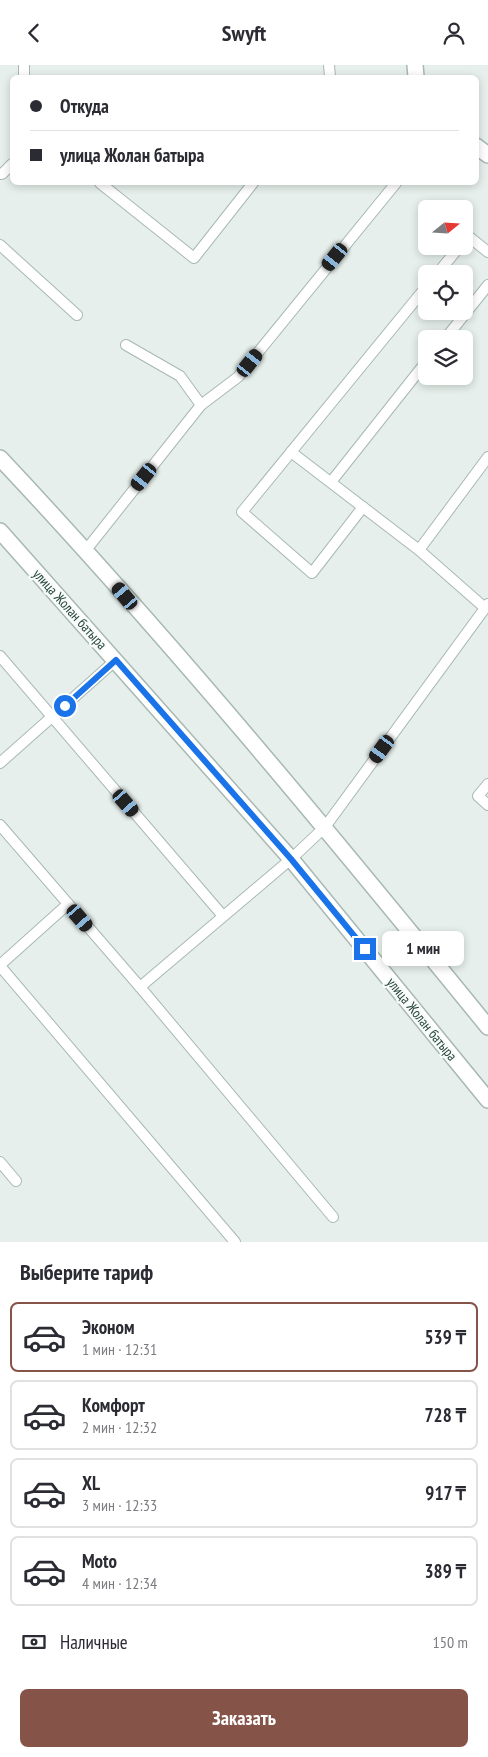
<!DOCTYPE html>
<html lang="ru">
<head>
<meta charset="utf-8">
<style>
	body { margin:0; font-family:"PT Sans Narrow",sans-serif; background:#f2f2f3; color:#2b2b33; height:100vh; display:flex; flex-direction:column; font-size:19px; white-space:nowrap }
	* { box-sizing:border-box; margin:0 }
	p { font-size:16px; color:#7c7c81 }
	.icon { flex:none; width:28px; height:28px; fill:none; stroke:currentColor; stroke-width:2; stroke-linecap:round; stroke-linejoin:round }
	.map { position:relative; height:1177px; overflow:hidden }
	.drawer { display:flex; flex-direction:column; background:#fff; flex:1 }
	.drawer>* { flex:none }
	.guide { position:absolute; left:10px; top:10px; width:469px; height:110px; border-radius:8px; box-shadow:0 2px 8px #0003; display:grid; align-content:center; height:110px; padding:0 20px; background:#fff }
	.needle { width:32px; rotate:72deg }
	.tools { position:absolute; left:418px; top:135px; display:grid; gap:10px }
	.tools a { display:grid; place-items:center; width:55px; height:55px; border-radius:8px; background:#fff; box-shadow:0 2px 8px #0003; font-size:25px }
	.end { position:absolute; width:22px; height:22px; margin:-11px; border:6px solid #1a73e8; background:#fff; box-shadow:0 0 0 2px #fff }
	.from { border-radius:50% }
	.bubble { position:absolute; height:35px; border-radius:8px; background:#fff; box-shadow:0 2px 8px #0003; font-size:16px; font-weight:800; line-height:35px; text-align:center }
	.car { position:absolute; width:15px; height:30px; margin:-15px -8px; border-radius:6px; box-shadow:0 0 4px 1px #0007; background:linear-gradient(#222 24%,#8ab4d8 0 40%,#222 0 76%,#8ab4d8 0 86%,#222 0) }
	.guide b { display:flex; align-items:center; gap:18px; height:48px; font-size:19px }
	.guide b+b { border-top:1px solid #e1e1e2 }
	.guide i { width:12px; height:12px; background:#2b2b33 }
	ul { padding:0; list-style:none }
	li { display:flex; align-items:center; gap:15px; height:70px; margin:0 10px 8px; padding:0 10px; border:2px solid #e1e1e2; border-radius:8px }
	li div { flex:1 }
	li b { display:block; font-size:19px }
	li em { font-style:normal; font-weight:800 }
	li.on { border-color:#855347 }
	li>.icon { width:45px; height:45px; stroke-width:1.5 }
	h2 { padding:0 20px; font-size:22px; line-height:60px }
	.pay { display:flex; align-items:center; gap:12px; height:55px; padding:0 20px; font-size:19px }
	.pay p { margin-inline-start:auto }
	.primary-button { display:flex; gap:10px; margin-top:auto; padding:10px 20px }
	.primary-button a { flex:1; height:58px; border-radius:8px; background:#855347; color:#fff; font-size:20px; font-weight:800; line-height:58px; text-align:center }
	header { display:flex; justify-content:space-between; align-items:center; height:65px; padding:0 20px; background:#fff; font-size:22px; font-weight:800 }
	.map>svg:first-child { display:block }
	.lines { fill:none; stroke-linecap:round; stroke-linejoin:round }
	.service-casing { stroke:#a8b8b2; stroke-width:12 }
	.minor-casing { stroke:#a8b8b2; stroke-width:18 }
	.tertiary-casing { stroke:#a8b8b2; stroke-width:18 }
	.service { stroke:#fff; stroke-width:10 }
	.minor { stroke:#fff; stroke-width:15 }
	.tertiary { stroke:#fff; stroke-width:15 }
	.route { stroke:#1a73e8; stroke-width:6 }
	.labels { text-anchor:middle; stroke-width:4.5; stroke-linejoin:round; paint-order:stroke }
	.street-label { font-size:14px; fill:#24423a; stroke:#f7fbf9 }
</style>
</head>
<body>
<header><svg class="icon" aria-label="back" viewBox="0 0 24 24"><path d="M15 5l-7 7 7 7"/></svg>Swyft<svg class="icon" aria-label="person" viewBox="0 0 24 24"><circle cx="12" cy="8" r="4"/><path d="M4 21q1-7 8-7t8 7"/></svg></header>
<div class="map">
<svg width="488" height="1177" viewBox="0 0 488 1177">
	<rect width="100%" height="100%" fill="#e6efeb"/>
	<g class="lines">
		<defs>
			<g id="service">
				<polyline points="24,0 24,12"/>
				<polyline points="329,0 330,12"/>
				<polyline points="0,109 2,109 12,99"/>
				<polyline points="100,118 194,193 253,118"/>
				<polyline points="464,176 468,171 488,187"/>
				<polyline points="0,180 77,250"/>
				<polyline points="437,209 460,181"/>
				<polyline points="445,274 488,220"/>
				<polyline points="201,340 238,312 396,118"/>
				<polyline points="291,387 419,485 485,543"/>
				<polyline points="331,417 426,297"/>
				<polyline points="363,442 312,508 242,447 426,222"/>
				<polyline points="86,485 201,340 180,311 126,280"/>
				<polyline points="419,485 488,392"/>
				<polyline points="0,591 223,851"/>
				<polyline points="0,698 116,595"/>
				<polyline points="488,719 478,731 488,740"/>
				<polyline points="0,760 140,922 333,1152"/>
				<polyline points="0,900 68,839"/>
				<polyline points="0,901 235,1177"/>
				<polyline points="140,922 291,794 325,762 488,539"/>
				<polyline points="0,1097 16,1116"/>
			</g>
			<g id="minor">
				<polyline points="415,0 416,12"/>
				<polyline points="476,81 488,90"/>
			</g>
			<g id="tertiary">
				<path d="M0,393C171,575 330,768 488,962"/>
				<polyline points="0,466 291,794 488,1035"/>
			</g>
		</defs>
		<use href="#service" class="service-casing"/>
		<use href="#minor" class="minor-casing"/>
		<use href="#tertiary" class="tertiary-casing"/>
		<use href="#service" class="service"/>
		<use href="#minor" class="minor"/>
		<use href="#tertiary" class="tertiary"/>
	</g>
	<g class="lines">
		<polyline class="route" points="65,641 116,595 291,794 365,884"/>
	</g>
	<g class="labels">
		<g class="street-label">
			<text transform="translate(70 544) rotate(48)" y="5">улица Жолан батыра</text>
			<text transform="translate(422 954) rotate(51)" y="5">улица Жолан батыра</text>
		</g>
	</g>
</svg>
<div class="tools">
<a><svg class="needle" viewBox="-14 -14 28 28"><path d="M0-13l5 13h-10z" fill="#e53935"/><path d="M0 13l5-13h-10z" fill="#7c7c81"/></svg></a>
<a><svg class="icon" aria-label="locate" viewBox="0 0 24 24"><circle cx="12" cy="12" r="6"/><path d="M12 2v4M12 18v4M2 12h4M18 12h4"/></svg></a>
<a><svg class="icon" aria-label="layers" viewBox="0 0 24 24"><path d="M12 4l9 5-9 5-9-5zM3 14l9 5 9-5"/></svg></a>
</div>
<i class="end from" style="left:65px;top:641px"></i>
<i class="end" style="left:365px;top:884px"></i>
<div class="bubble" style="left:382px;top:866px;width:82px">1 мин</div>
<i class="car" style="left:335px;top:192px;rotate:219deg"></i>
<i class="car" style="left:250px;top:298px;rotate:39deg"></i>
<i class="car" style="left:144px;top:412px;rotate:219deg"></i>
<i class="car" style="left:125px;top:531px;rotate:320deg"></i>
<i class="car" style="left:382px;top:684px;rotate:216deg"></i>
<i class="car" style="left:126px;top:738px;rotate:139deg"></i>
<i class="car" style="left:80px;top:853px;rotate:139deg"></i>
<div class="guide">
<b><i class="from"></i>Откуда</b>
<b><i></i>улица Жолан батыра</b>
</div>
</div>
<section class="drawer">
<h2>Выберите тариф</h2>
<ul>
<li class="on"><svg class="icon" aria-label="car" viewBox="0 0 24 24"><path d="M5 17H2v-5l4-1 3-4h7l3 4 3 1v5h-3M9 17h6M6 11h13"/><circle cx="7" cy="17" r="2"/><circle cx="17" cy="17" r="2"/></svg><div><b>Эконом</b><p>1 мин · 12:31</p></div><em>539 ₸</em></li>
<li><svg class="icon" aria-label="car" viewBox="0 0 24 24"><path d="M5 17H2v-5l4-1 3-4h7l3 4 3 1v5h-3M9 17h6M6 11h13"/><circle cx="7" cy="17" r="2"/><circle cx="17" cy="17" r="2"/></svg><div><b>Комфорт</b><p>2 мин · 12:32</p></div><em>728 ₸</em></li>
<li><svg class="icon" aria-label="car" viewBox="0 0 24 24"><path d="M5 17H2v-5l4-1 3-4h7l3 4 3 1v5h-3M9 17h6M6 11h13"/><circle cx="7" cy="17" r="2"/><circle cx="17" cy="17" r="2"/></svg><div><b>XL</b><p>3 мин · 12:33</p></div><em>917 ₸</em></li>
<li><svg class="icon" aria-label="car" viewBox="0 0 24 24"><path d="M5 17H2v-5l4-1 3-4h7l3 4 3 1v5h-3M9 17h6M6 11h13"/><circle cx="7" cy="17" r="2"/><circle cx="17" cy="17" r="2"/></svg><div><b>Moto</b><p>4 мин · 12:34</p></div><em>389 ₸</em></li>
</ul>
<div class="pay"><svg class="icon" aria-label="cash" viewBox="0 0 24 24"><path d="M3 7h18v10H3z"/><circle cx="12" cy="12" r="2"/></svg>Наличные<p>150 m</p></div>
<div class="primary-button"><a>Заказать</a></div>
</section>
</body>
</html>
